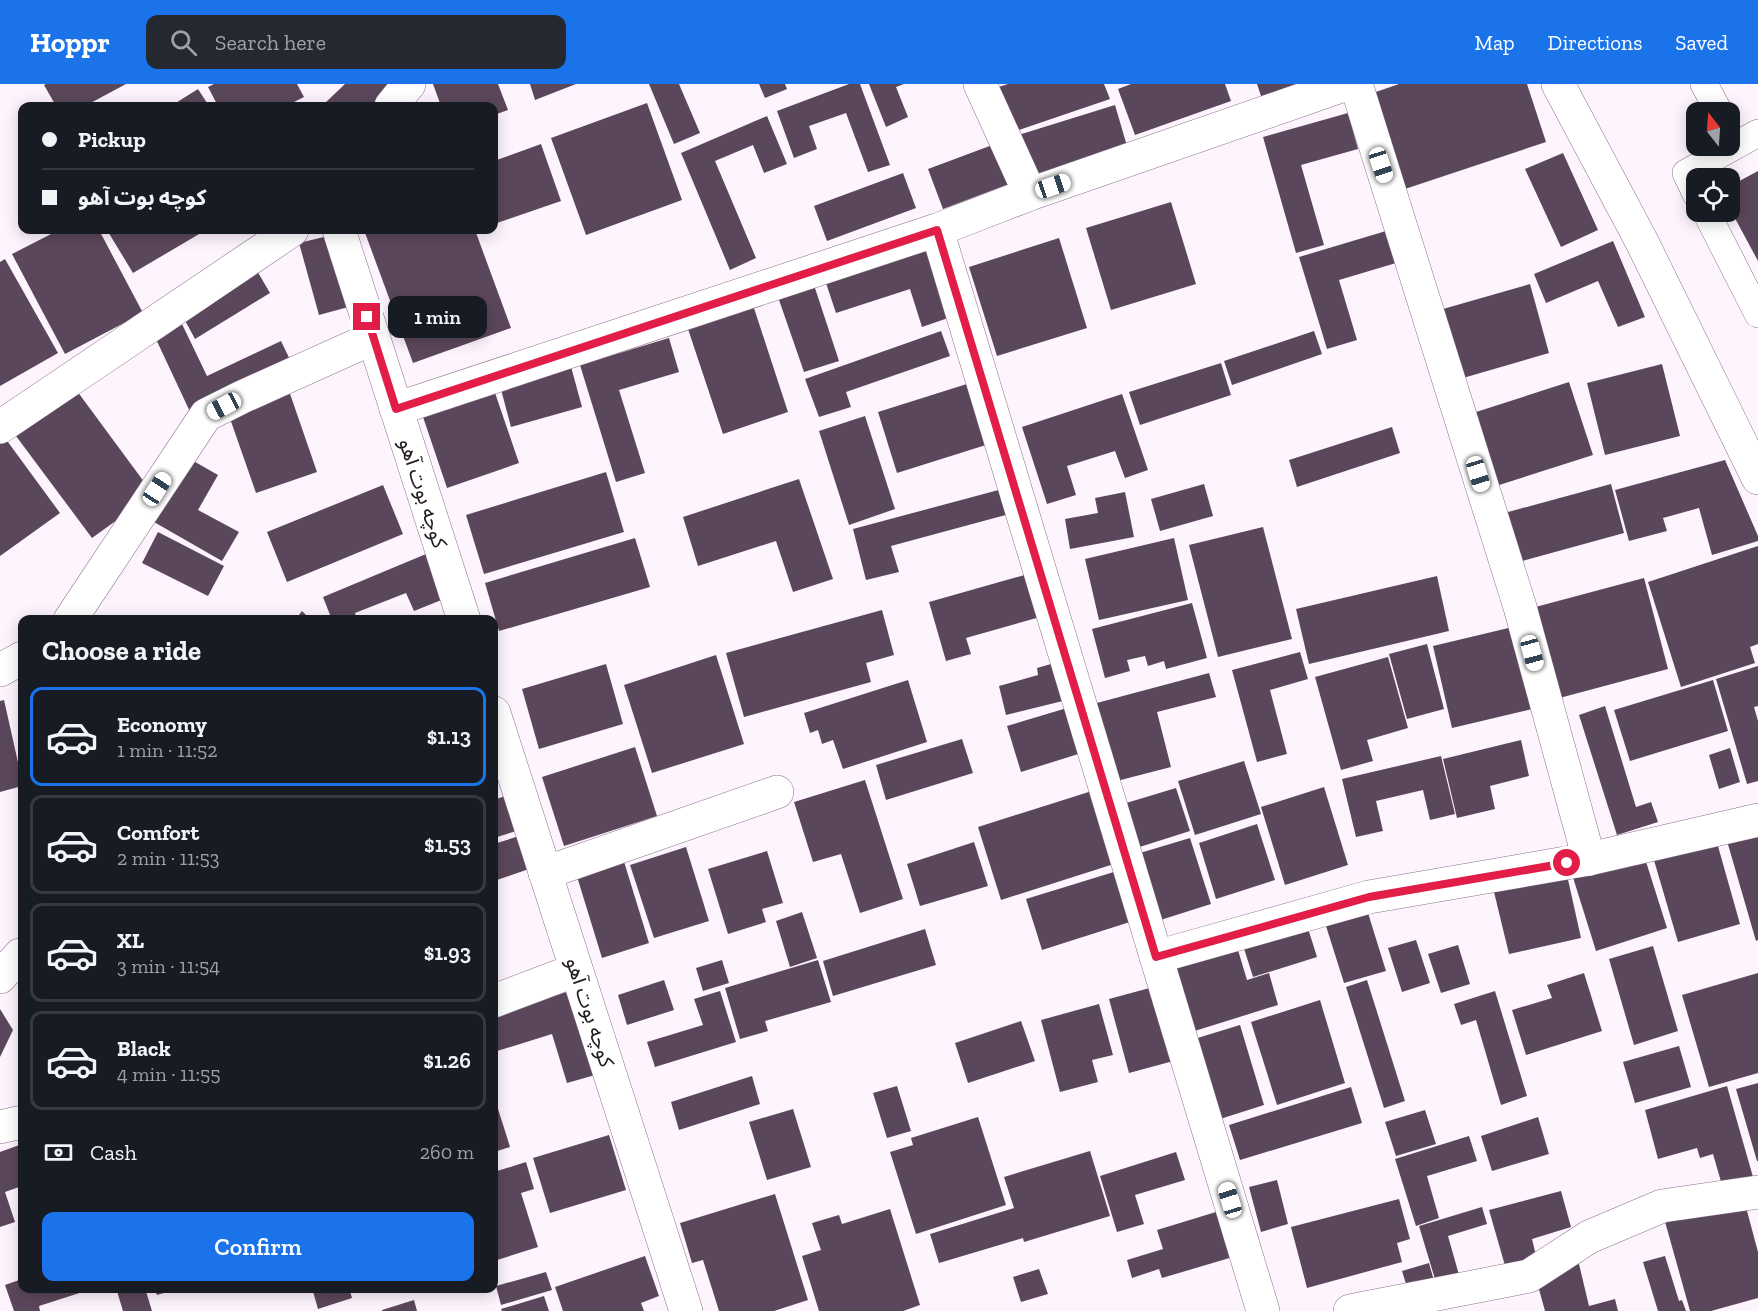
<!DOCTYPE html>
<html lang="en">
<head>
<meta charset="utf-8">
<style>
	body { margin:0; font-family:"Zilla Slab","Noto Sans Arabic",serif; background:#242831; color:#f1f3f6; height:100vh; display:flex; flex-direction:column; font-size:22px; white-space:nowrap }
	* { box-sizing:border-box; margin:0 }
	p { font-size:20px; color:#9ea1a6 }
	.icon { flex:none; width:33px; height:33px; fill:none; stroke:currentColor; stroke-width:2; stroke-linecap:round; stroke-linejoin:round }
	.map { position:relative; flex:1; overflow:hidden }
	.side { position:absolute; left:18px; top:531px; width:480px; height:678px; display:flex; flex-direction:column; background:#171b24; border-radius:12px; box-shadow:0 3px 15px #0003 }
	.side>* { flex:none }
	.banner { position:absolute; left:18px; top:18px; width:480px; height:132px; border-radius:12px; box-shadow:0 3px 15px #0003; display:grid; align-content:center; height:132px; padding:0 24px; background:#171b24 }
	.needle { width:39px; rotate:343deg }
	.fabs { position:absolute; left:1686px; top:18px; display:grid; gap:12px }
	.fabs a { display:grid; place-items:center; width:54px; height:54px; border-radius:12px; background:#171b24; box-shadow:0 3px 15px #0003; font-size:30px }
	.end { position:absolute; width:27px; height:27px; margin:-14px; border:8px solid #e11d48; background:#fff; box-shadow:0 0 0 3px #fff }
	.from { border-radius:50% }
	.bubble { position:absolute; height:42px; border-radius:12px; background:#171b24; box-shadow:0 3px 15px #0003; font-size:20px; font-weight:600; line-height:42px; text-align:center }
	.car { position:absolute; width:18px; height:36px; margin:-18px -9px; border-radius:8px; box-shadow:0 0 4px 2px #0007; background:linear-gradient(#fff 24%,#345 0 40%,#fff 0 76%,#345 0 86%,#fff 0) }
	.banner b { display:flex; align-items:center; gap:21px; height:57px; font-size:22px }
	.banner b+b { border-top:2px solid #363941 }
	.banner i { width:15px; height:15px; background:#f1f3f6 }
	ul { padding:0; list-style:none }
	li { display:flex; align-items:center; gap:18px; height:99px; margin:0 12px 9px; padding:0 12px; border:3px solid #363941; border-radius:12px }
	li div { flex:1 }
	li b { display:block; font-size:22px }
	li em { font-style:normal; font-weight:600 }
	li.current { border-color:#1a73e8 }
	li>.icon { width:54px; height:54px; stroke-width:1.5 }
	h2 { padding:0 24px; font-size:27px; line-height:72px }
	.pay { display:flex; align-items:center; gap:15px; height:66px; padding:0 24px; font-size:22px }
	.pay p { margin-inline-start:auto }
	.cta { display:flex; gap:12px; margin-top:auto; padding:12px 24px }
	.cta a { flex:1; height:69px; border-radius:12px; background:#1a73e8; color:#fff; font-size:24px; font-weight:600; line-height:69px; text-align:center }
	header { display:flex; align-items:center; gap:36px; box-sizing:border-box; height:84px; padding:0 30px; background:#1a73e8; color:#fff }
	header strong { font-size:28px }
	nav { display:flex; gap:33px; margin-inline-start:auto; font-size:21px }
	.search { width:420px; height:54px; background:#242831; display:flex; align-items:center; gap:15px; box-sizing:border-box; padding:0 21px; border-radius:12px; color:#9ea1a6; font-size:22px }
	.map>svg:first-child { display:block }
	.building { fill:#5b475b }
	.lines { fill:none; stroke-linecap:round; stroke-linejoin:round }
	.service-casing { stroke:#887388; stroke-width:28 }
	.minor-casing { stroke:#887388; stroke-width:34 }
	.service { stroke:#fff; stroke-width:27 }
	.minor { stroke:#fff; stroke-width:33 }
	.route { stroke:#e11d48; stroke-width:8 }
	.labels { text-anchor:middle; stroke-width:6; stroke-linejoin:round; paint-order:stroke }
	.street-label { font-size:21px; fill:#241b24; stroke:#fff }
</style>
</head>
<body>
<header>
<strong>Hoppr</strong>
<div class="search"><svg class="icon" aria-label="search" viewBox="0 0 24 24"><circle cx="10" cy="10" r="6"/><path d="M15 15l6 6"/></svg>Search here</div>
<nav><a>Map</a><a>Directions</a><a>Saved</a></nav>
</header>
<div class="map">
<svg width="1758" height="1227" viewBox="0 0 1758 1227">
	<rect width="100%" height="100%" fill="#fef4fe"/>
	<g class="building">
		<polygon points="46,0 126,0 85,22 56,22 44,1"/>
		<polygon points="214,0 297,0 304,13 286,22 218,22 208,3"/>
		<polygon points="345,0 398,0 375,22 326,22 324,20"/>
		<polygon points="433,0 498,0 508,26 494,31 494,22 441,22"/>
		<polygon points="530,0 576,0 535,16"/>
		<polygon points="649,0 679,0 700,49 674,60"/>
		<polygon points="759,0 785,0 787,5 765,14"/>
		<polygon points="849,0 860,0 890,81 868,88 846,29 809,42 817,65 794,74 777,27"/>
		<polygon points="869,0 904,0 896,3 908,33 886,43"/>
		<polygon points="1008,0 1104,0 1110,15 1007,50 992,5"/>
		<polygon points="1131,0 1225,0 1231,17 1135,51 1118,5"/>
		<polygon points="1257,0 1313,0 1263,18"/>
		<polygon points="1399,0 1527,0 1546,58 1402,106 1370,10"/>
		<polygon points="198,5 209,22 171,22"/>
		<polygon points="647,19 682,116 586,151 551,54"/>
		<polygon points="1115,21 1127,62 1025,94 1012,53"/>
		<polygon points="1348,29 1358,65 1301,81 1324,161 1296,169 1263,53"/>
		<polygon points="767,32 787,80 764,89 753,61 715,77 756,174 730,186 681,69"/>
		<polygon points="1003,57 1017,97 943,125 928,85"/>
		<polygon points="541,60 561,117 494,140 494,77"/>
		<polygon points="1563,69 1598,146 1561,163 1525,85"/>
		<polygon points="1758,87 1758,177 1730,125 1730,102"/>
		<polygon points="903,89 916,124 827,157 814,122"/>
		<polygon points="1171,118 1196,200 1111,226 1086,144"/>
		<polygon points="59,146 99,146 143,229 65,270 12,170"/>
		<polygon points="107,146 206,146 133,189"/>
		<polygon points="364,146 475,146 511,244 413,279"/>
		<polygon points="1386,147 1396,179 1339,196 1357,256 1327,265 1299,173"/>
		<polygon points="332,151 352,222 319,231 299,159"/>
		<polygon points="1059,154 1087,244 997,272 969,183"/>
		<polygon points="1613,157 1645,233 1618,243 1598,197 1546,219 1534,190"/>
		<polygon points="928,162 951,233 922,243 910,205 836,229 825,196"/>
		<polygon points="5,175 58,269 0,302 0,178"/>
		<polygon points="256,185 270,209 195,255 181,229"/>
		<polygon points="1530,200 1549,269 1463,294 1443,225"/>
		<polygon points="814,201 839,277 804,288 778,213"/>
		<polygon points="753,221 788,328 723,350 687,242"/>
		<polygon points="182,240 207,292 281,257 294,284 192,332 155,253"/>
		<polygon points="941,247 950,272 846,308 851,323 819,333 805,295"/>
		<polygon points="1314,247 1322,270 1232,301 1224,277"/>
		<polygon points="669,254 679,288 619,306 645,389 616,398 580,281"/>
		<polygon points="570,279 582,323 511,343 499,298"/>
		<polygon points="1221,279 1231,311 1140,341 1129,308"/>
		<polygon points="1662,280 1680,352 1605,371 1587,299"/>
		<polygon points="1569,298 1593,371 1496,402 1473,329"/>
		<polygon points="970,299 989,360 897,389 878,328"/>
		<polygon points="287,301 317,388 256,409 226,323"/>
		<polygon points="493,303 519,379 447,404 421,327"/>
		<polygon points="77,307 153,410 92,454 16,352"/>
		<polygon points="1122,310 1148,386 1125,394 1115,367 1067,382 1076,411 1047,420 1022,343"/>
		<polygon points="865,332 895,425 849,441 819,347"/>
		<polygon points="1392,343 1400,369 1297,403 1289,376"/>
		<polygon points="5,354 60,429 0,472 0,358"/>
		<polygon points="190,375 218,391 198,426 239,448 222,477 154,438"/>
		<polygon points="1725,376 1758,452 1758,457 1712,471 1699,424 1663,434 1667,447 1629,457 1615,406"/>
		<polygon points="606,388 624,448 484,490 466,431"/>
		<polygon points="799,395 833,495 793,508 776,457 698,482 683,433"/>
		<polygon points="1204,400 1213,432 1160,447 1151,415"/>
		<polygon points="1611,400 1624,449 1511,480 1497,431"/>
		<polygon points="383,401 403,450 287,498 267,448"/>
		<polygon points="1006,404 1013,429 891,462 899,488 866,496 853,445"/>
		<polygon points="1125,408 1134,453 1070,465 1065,435 1098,429 1095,414"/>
		<polygon points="1263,443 1292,555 1218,573 1189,461"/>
		<polygon points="158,448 224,482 208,512 142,479"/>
		<polygon points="635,454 650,503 499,547 485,499"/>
		<polygon points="1174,454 1188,516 1099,536 1085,475"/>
		<polygon points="1758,462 1758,560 1750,563 1755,579 1681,603 1648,498"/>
		<polygon points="426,470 444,515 414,527 406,509 355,529 357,536 332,536 323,513"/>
		<polygon points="1028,490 1040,533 966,554 971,570 946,577 929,518"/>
		<polygon points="1437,492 1449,547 1309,580 1296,525"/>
		<polygon points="1644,494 1668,585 1552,616 1528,525"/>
		<polygon points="1192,519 1207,574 1166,585 1164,577 1148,582 1145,572 1127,576 1130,587 1105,594 1092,545"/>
		<polygon points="882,526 894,571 866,579 871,598 744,633 726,569"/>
		<polygon points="302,527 311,536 295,536"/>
		<polygon points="1521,541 1532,625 1452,644 1433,562"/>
		<polygon points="1427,560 1444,625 1407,635 1389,570"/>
		<polygon points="1300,568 1308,595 1270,606 1287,670 1257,678 1232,586"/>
		<polygon points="716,571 744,660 652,689 624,601"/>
		<polygon points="1388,573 1408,644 1367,656 1373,677 1341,686 1315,593"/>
		<polygon points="1065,576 1075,614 1006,631 999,602 1038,591 1037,584"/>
		<polygon points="606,580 623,640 539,665 522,605"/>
		<polygon points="1758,582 1758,622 1754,623 1758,637 1758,697 1747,700 1716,595"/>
		<polygon points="1209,589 1216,613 1157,628 1171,683 1113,698 1093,620"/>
		<polygon points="908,596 927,658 843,685 833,656 822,660 818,646 810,649 804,629"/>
		<polygon points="1713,596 1728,647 1630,677 1614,626"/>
		<polygon points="4,616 22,696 22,702 0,708 0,617"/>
		<polygon points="1077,621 1091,666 1021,688 1007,642"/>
		<polygon points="1605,622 1636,723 1651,718 1658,738 1617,751 1579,631"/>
		<polygon points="962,655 973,689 886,716 876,681"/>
		<polygon points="1521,656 1529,692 1490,702 1495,725 1457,734 1443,675"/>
		<polygon points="635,663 657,732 564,762 542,693"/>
		<polygon points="1730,664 1740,698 1719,705 1709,671"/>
		<polygon points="1441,672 1455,730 1430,736 1423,706 1376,717 1383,747 1356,753 1342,695"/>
		<polygon points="1244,677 1261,730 1195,751 1178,697"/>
		<polygon points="865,696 903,815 860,829 841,770 813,778 794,718"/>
		<polygon points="1324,703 1348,781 1285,801 1261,723"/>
		<polygon points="1176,704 1190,747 1127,767 1113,723"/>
		<polygon points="1095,706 1117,779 1001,816 978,743"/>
		<polygon points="505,712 516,747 494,754 494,716"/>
		<polygon points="1257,740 1275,796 1216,815 1199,759"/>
		<polygon points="1758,740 1758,856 1756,857 1725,750"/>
		<polygon points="1714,748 1740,840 1678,858 1651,766"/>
		<polygon points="519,752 529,785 494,797 494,760"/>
		<polygon points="1190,754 1211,820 1151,839 1130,772"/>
		<polygon points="974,758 988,802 920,822 907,780"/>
		<polygon points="686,763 709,837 654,854 630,781"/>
		<polygon points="1642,765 1667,844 1596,867 1571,787"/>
		<polygon points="767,767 783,819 762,825 766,838 728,850 708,785"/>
		<polygon points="622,771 649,859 602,874 575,786"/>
		<polygon points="1117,787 1133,837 1042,866 1026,815"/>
		<polygon points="1567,791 1581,854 1509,870 1494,808"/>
		<polygon points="802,828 817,874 790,883 776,837"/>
		<polygon points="1368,829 1386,887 1344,899 1326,842"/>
		<polygon points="1306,838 1317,873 1253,893 1242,858"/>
		<polygon points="925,845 936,881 833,912 823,877"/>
		<polygon points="1235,856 1247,896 1269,889 1278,921 1185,950 1163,879"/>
		<polygon points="1416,856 1430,899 1402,908 1388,864"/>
		<polygon points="1458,861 1470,900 1441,909 1428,870"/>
		<polygon points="1653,862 1678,947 1634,961 1609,875"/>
		<polygon points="722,876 729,899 703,907 696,884"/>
		<polygon points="818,876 831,918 765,937 768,947 740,955 725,904"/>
		<polygon points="1584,889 1602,947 1526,971 1512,926 1552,914 1547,901"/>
		<polygon points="1758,889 1758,989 1709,1003 1682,911"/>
		<polygon points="664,896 674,926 627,941 618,911"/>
		<polygon points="1367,896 1405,1017 1384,1024 1346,903"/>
		<polygon points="1157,902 1177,976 1129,989 1109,915"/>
		<polygon points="570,907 595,991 567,999 552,950 494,968 494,930"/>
		<polygon points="720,907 736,958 655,983 647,958 703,941 694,915"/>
		<polygon points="1495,907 1527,1012 1501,1021 1476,936 1461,941 1454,920"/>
		<polygon points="1320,916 1345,999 1277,1021 1251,938"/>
		<polygon points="1099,920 1113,971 1092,976 1098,998 1060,1008 1041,936"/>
		<polygon points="0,925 13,946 0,973"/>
		<polygon points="1021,937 1035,977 968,999 955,959"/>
		<polygon points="1240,941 1264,1021 1217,1036 1191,956"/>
		<polygon points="1679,962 1691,1003 1635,1019 1623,978"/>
		<polygon points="752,992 760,1020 679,1046 671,1018"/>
		<polygon points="1758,999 1758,1077 1757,1077 1736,1005"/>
		<polygon points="897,1002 911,1047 887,1054 873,1009"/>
		<polygon points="1727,1002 1755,1100 1724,1108 1713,1070 1700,1074 1697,1064 1658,1075 1645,1026"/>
		<polygon points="1351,1003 1362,1039 1240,1076 1229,1041"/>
		<polygon points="494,1012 510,1063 494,1068"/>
		<polygon points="793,1025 811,1083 767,1096 749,1038"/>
		<polygon points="1425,1026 1436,1060 1396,1072 1385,1038"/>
		<polygon points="978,1033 1006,1121 916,1150 890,1068 913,1061 911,1054"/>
		<polygon points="1538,1033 1549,1070 1492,1087 1481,1052"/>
		<polygon points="609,1051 626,1106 550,1129 533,1074"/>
		<polygon points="1469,1052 1477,1077 1427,1092 1439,1134 1416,1142 1395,1075"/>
		<polygon points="22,1060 22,1102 5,1108 15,1138 0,1143 0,1068"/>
		<polygon points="1090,1067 1110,1132 1024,1158 1023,1154 939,1179 930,1150 1014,1124 1004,1093"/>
		<polygon points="1176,1068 1185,1096 1135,1111 1144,1140 1117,1148 1100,1092"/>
		<polygon points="526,1078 534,1105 521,1109 538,1163 494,1177 494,1088"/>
		<polygon points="1277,1096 1288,1140 1261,1148 1249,1103"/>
		<polygon points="1561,1107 1571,1143 1532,1155 1539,1184 1508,1192 1489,1126"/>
		<polygon points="775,1110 808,1216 774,1227 719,1227 703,1176 692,1179 680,1139"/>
		<polygon points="1743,1112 1758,1168 1758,1214 1711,1227 1690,1227 1664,1134"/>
		<polygon points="1399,1115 1410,1155 1397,1159 1402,1178 1307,1204 1291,1143"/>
		<polygon points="1482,1123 1487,1140 1448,1152 1461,1198 1438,1205 1419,1142"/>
		<polygon points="1229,1124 1243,1170 1162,1194 1159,1185 1132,1194 1127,1176 1163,1165 1157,1146"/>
		<polygon points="890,1125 920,1221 903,1227 819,1227 802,1172 821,1166 812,1139 839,1131 842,1140"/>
		<polygon points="645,1172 659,1212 641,1219 644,1227 563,1227 555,1203"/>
		<polygon points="1665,1172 1679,1217 1682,1216 1686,1227 1658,1227 1643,1178"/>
		<polygon points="1429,1179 1436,1204 1410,1213 1402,1187"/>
		<polygon points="1579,1180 1589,1222 1615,1215 1618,1227 1545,1227 1535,1191"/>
		<polygon points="1039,1185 1048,1210 1021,1218 1013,1193"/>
		<polygon points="546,1188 552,1206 501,1221 496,1202"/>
		<polygon points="22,1195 22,1204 92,1205 39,1222 40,1227 14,1227 5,1201"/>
		<polygon points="116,1204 145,1204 152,1227 123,1227"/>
		<polygon points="154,1204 177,1204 177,1205 157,1211"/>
		<polygon points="312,1204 349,1204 352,1214 318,1225"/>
		<polygon points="544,1212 549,1227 502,1227 501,1225"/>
		<polygon points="414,1216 417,1227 382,1227 382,1226"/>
	</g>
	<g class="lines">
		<defs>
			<g id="service">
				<polyline points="1704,0 1719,28"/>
				<polyline points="1696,110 1686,89 1758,49"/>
				<polyline points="1706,128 1758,230"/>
			</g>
			<g id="minor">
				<polyline points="980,0 1030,110"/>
				<polyline points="1356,0 1520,523 1589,775"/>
				<polyline points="1558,0 1642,158 1758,394"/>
				<polyline points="391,22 409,0"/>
				<polyline points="339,146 464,536"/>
				<polyline points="937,146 1263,1227"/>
				<polyline points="396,325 937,146 1030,110 1347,0"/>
				<polyline points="0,343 292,146"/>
				<polyline points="70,536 206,331 242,313 373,254"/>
				<polyline points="0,586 22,574"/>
				<polyline points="494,629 686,1227"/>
				<polyline points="545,789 777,708"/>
				<polyline points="1156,873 1369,813 1589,775 1758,736"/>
				<polyline points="0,893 20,871"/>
				<polyline points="494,917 576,886"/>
				<polyline points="0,1043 22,1038"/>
				<polyline points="1350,1227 1529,1192 1589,1153 1662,1122 1758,1108"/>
			</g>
		</defs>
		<use href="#service" class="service-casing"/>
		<use href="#minor" class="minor-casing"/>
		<use href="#service" class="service"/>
		<use href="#minor" class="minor"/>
	</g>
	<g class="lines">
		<polyline class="route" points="367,233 396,325 937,146 1156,873 1369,813 1567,779"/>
	</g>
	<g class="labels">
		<g class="street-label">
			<text transform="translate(423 409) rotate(72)" y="7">کوچه بوت آهو</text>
			<text transform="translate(590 928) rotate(72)" y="7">کوچه بوت آهو</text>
		</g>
	</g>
</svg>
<div class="fabs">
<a><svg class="needle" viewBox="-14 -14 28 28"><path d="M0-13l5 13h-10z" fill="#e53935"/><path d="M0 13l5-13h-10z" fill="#9ea1a6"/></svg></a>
<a><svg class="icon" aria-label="locate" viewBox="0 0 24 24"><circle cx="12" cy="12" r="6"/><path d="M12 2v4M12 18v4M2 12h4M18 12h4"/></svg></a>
</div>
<i class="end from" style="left:1567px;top:779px"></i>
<i class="end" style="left:367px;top:233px"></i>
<div class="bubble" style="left:388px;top:212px;width:99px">1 min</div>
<i class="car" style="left:1381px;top:81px;rotate:162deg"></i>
<i class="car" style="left:1053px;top:102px;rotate:71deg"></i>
<i class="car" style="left:224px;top:322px;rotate:242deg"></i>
<i class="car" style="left:1478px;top:390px;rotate:163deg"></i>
<i class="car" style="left:157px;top:405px;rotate:33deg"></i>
<i class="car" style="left:1532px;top:569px;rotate:165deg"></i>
<i class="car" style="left:1230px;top:1116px;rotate:343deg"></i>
<div class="banner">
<b><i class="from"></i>Pickup</b>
<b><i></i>کوچه بوت آهو</b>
</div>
<section class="side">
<h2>Choose a ride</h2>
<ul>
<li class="current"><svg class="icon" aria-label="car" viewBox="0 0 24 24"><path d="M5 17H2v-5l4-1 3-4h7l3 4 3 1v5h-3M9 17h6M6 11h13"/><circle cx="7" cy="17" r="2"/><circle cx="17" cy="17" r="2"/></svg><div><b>Economy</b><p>1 min · 11:52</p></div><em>$1.13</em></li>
<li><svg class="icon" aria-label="car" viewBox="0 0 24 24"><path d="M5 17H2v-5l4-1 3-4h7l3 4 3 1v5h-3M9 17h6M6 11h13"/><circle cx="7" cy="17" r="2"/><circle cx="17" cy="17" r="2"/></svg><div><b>Comfort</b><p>2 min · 11:53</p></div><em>$1.53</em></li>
<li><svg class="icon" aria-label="car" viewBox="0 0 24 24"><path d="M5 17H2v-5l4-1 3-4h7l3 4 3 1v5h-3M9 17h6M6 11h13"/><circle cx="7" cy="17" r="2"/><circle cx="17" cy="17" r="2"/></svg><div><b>XL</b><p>3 min · 11:54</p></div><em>$1.93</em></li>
<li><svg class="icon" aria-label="car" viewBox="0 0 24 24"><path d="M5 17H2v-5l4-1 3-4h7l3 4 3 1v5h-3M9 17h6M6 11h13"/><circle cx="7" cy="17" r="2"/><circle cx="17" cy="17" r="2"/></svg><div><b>Black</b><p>4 min · 11:55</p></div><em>$1.26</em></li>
</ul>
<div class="pay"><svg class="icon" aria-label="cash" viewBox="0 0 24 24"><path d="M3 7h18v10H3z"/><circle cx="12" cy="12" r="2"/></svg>Cash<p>260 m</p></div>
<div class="cta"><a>Confirm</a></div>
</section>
</div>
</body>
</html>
